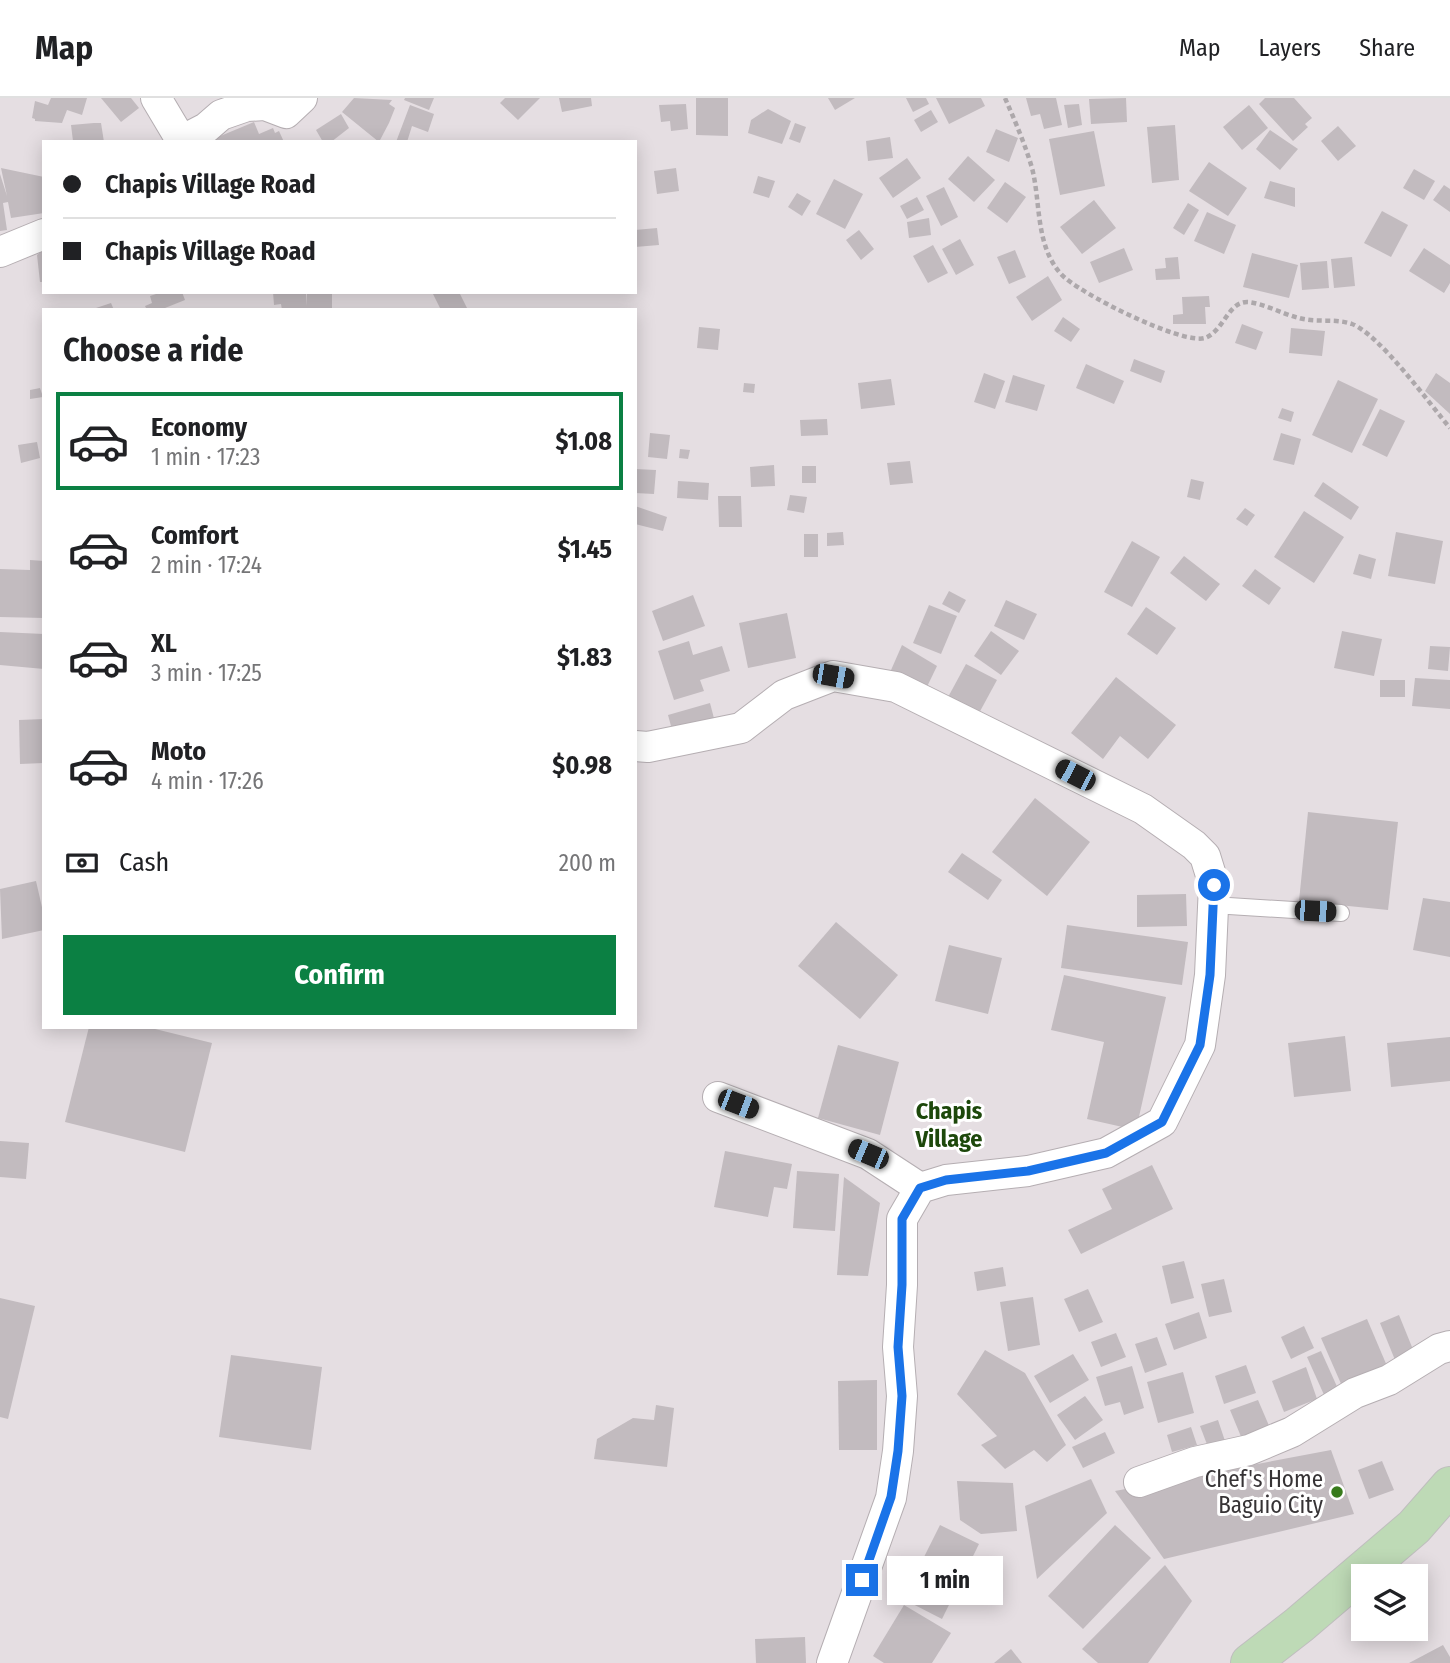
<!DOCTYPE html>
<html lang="en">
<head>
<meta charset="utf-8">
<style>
	body { margin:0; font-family:"Fira Sans Condensed",sans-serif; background:#f6f6f6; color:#202124; height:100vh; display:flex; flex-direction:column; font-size:26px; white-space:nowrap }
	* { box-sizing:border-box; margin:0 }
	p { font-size:23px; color:#757577 }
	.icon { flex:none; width:38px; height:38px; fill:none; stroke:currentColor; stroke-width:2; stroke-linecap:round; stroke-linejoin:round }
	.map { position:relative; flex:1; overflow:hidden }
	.panel { position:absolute; left:42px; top:210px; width:595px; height:721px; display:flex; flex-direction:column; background:#fff; border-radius:0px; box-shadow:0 4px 18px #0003 }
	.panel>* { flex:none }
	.banner { position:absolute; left:42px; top:42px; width:595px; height:154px; border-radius:0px; box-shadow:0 4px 18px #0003; display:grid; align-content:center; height:154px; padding:0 21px; background:#fff }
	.fabs { position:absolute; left:1351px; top:1466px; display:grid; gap:14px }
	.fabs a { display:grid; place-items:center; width:77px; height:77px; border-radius:0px; background:#fff; box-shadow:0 4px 18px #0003; font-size:35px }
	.end { position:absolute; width:32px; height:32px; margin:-16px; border:9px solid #1a73e8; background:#fff; box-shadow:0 0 0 4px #fff }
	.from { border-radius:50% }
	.bubble { position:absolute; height:49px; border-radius:0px; background:#fff; box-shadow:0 4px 18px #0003; font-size:23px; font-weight:700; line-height:49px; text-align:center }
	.car { position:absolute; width:21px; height:42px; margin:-21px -10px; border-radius:9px; box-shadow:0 0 5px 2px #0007; background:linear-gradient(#222 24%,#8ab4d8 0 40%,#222 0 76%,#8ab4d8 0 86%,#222 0) }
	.banner b { display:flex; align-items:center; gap:24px; height:66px; font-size:26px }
	.banner b+b { border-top:2px solid #e0e0e0 }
	.banner i { width:18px; height:18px; background:#202124 }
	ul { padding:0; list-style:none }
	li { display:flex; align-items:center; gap:21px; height:98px; margin:0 14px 10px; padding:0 7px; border:4px solid transparent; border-radius:0px }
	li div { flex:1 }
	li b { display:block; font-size:26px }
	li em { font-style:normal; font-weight:700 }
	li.active { border-color:#0b8043 }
	li>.icon { width:63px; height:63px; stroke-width:1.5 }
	h2 { padding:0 21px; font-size:32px; line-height:84px }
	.pay { display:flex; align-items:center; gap:18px; height:77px; padding:0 21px; font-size:26px }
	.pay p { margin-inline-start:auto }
	.primary-button { display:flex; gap:14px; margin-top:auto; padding:14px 21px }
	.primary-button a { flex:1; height:80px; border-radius:0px; background:#0b8043; color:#fff; font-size:28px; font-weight:700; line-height:80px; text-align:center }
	header { display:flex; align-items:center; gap:42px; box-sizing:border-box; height:98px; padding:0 35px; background:#fff; border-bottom:2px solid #e0e0e0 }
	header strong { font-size:33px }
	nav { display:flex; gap:38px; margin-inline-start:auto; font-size:24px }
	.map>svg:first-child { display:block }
	.building { fill:#c2bbbf }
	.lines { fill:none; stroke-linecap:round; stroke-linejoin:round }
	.service-casing { stroke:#b5aeb2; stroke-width:18 }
	.minor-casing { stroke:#b5aeb2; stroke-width:32 }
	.primary-casing { stroke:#bfbebe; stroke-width:40 }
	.path { stroke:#ada8ab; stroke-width:4.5; stroke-dasharray:5 3.5; stroke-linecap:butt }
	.service { stroke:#fff; stroke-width:16 }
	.minor { stroke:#fff; stroke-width:30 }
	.primary { stroke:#bedab6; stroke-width:38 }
	.route { stroke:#1a73e8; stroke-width:9 }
	.poi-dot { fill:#387b1c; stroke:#fff; stroke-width:2.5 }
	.labels { text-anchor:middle; stroke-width:6; stroke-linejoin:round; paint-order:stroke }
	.poi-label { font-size:23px; fill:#363335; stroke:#fff; text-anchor:end }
	.neighbourhood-label { font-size:24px; font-weight:bold; fill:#1d480b; stroke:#fff }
</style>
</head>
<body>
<header>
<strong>Map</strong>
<nav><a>Map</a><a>Layers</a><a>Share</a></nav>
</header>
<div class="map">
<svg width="1450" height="1565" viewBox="0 0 1450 1565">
	<rect width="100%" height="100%" fill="#e5dee2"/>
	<g class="building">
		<polygon points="51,0 87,0 82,17 67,12 62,25 35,23 35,21 32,20 35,3 48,7"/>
		<polygon points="101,0 131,0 139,10 121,24"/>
		<polygon points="354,0 392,2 389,6 395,10 389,25 379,44 342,14"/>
		<polygon points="405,0 434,0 429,12 404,2"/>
		<polygon points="505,0 540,0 518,22 500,5"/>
		<polygon points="559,0 591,0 592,8 562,14"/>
		<polygon points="696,0 728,0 728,38 696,37"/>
		<polygon points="828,0 855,0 835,12"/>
		<polygon points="906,0 926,0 929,6 913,14"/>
		<polygon points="936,0 981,0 985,8 949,26"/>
		<polygon points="1026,0 1056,0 1062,27 1044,31 1040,16 1031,18"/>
		<polygon points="1126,0 1127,24 1091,26 1089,1"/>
		<polygon points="1265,0 1294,0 1312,20 1305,26 1308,29 1293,43 1259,6"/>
		<polygon points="686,6 688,31 671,33 670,23 661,24 659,7"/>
		<polygon points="1079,6 1082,27 1068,30 1064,7"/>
		<polygon points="410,7 434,16 428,34 412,28 407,44 396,44"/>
		<polygon points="1249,7 1268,30 1242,52 1223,29"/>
		<polygon points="768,11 791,23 782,46 748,35 751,22"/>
		<polygon points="931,12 938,24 921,34 914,22"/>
		<polygon points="341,16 349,30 331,44 323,44 316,32"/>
		<polygon points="254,24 259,36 273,30 275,35 279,33 284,44 206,44"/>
		<polygon points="94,25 101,25 104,44 73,43 71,27"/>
		<polygon points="795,25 806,29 800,45 789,41"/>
		<polygon points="1175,27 1179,82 1152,85 1147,29"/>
		<polygon points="1338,28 1356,48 1338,63 1321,43"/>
		<polygon points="996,31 1018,40 1009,64 986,54"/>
		<polygon points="1270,32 1298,51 1280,72 1256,51"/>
		<polygon points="1094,33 1105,88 1060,97 1049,41"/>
		<polygon points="890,39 893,60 868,63 866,43"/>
		<polygon points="968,58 995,82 974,104 948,81"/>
		<polygon points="907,60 921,80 893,100 879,80"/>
		<polygon points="1209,64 1247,90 1228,118 1189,93"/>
		<polygon points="1,70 44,79 44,115 11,120 8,104 3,105 7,132 0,133 0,76 7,98"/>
		<polygon points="676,70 679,93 657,96 654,73"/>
		<polygon points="1414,71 1435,83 1424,102 1403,90"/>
		<polygon points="758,78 775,83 769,100 753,95"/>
		<polygon points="834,81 863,96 845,131 816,116"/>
		<polygon points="1270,83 1295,90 1295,109 1264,100"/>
		<polygon points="1005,84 1026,99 1007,125 987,110"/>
		<polygon points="1444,87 1450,91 1450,114 1433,102"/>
		<polygon points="944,89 958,119 941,128 926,98"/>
		<polygon points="797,95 811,103 802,118 788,109"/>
		<polygon points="917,99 924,112 907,121 900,108"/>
		<polygon points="1094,102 1116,130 1082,156 1060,129"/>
		<polygon points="1188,105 1199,112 1184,137 1173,130"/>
		<polygon points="1382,113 1408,127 1391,159 1364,145"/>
		<polygon points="1207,114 1236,127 1224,156 1194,143"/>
		<polygon points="929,120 931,137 909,140 907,124"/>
		<polygon points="657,130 659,147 635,149 635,132"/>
		<polygon points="859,132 874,151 861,162 846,142"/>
		<polygon points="960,141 974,167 956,177 942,151"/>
		<polygon points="933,147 948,175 928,185 913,158"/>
		<polygon points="1124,150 1133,172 1099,185 1090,164"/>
		<polygon points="1424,150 1450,167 1450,185 1444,195 1409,173"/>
		<polygon points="44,151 44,184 40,184 37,157"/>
		<polygon points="1015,152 1026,179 1009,186 997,159"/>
		<polygon points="1252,155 1298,167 1289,200 1243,189"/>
		<polygon points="1178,159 1180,181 1156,182 1155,171 1166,170 1165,160"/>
		<polygon points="1352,159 1355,188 1334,190 1331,161"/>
		<polygon points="1327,163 1329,190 1302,192 1300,165"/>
		<polygon points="1048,178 1062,202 1032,223 1016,199"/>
		<polygon points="162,194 182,194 185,202 160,212 147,212 145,208 152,205 150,198"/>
		<polygon points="273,194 306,194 307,208 307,194 332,194 332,212 282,212 281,206 274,207"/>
		<polygon points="432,194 459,194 468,212 441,212"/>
		<polygon points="1209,198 1210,209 1205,209 1206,226 1173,226 1173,217 1183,216 1182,199"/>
		<polygon points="111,205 114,212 93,212 93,211"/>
		<polygon points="1063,219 1080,231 1071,244 1054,233"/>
		<polygon points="1242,226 1263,234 1256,252 1235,245"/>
		<polygon points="699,229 720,231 718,252 697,250"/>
		<polygon points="1291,230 1325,233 1322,258 1289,255"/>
		<polygon points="1134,261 1165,273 1161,285 1130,273"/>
		<polygon points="1086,266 1124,283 1114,306 1076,290"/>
		<polygon points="984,275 1005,283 995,311 974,304"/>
		<polygon points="1436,275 1450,285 1450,316 1425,293"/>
		<polygon points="1013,277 1045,287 1037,313 1005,304"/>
		<polygon points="891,281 895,307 861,311 858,285"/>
		<polygon points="1338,282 1378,301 1352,355 1312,337"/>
		<polygon points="744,285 755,286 754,295 743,294"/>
		<polygon points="40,290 43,299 30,301 30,292"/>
		<polygon points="1282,310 1294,314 1291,324 1278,320"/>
		<polygon points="1380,311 1405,323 1387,359 1362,347"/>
		<polygon points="827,321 828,337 801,338 800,322"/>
		<polygon points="650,335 670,337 667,361 648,359"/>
		<polygon points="1281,335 1301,341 1294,367 1273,362"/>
		<polygon points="37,344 40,360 21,365 18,347"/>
		<polygon points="680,351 690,352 688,361 679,360"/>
		<polygon points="910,363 913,385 890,387 887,365"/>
		<polygon points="774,367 775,388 751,389 750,369"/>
		<rect x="802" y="368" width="14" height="17"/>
		<polygon points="635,371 656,372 654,396 635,395"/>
		<polygon points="1191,381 1204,384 1200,402 1187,399"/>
		<polygon points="678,383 709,385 708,402 677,400"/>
		<polygon points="1323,384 1359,409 1351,422 1314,398"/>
		<polygon points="790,397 807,399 804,415 787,412"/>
		<polygon points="718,398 741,398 742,429 719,429"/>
		<polygon points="635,408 667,419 663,433 635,426"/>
		<polygon points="1245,410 1255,417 1247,428 1236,421"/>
		<polygon points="1304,413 1344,439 1314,485 1274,459"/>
		<polygon points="843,434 844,447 827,448 827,435"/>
		<polygon points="1396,434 1443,443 1435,486 1388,478"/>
		<rect x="804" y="436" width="14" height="23"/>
		<polygon points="1132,443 1160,459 1132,509 1104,494"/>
		<polygon points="1359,456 1376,461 1371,481 1353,476"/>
		<polygon points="1184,458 1220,486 1206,503 1170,475"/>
		<polygon points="30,462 44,463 44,520 0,519 0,471 30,472"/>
		<polygon points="1255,471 1281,490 1269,507 1242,488"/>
		<polygon points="949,493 966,502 959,515 942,506"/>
		<polygon points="693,497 705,528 663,543 652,513"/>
		<polygon points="1006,502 1037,516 1024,542 994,528"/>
		<polygon points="929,507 957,518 941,556 913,545"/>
		<polygon points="1146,509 1176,530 1157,557 1127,536"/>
		<polygon points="787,515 796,560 748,570 739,525"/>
		<polygon points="991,533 1019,553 1001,577 974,558"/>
		<polygon points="1342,533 1382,541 1374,578 1334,570"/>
		<polygon points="0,534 44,536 44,571 0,567"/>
		<polygon points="689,543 693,557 722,548 730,573 700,582 704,593 674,602 658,553"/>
		<polygon points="902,547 937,568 924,595 888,579"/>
		<polygon points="1430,548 1450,549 1448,573 1428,571"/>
		<polygon points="966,566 997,582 978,617 947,601"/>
		<polygon points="1116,579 1176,627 1148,661 1120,638 1103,661 1071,635"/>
		<polygon points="1415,580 1450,582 1450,611 1412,608"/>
		<rect x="1380" y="582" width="25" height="17"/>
		<polygon points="710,605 716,628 674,639 668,617"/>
		<polygon points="44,621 44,665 20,666 19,622"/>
		<polygon points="1035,700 1090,744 1047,798 992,754"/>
		<polygon points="1308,714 1398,724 1388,812 1299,803"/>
		<polygon points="962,755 1002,782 988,802 948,774"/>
		<polygon points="36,783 44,818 44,832 2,841 0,791"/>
		<polygon points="1186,796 1187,828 1137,829 1137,797"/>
		<polygon points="1423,800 1450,804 1450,859 1413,852"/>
		<polygon points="836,824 898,877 860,921 798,868"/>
		<polygon points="1067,827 1188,844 1182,887 1061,870"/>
		<polygon points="949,847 1002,860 988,916 935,903"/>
		<polygon points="1064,877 1166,899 1136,1032 1087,1021 1104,944 1051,932"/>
		<polygon points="89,929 147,929 212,945 185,1054 65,1024"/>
		<polygon points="1345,938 1351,993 1294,999 1288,945"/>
		<polygon points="1450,939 1450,983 1391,989 1387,945"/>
		<polygon points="838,947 899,964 880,1037 818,1020"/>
		<polygon points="0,1043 29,1045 26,1081 0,1079"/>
		<polygon points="725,1053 792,1066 787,1091 774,1089 768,1119 714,1109"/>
		<polygon points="1152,1067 1173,1111 1081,1156 1068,1132 1112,1111 1102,1091"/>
		<polygon points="797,1073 839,1076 835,1133 793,1130"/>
		<polygon points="844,1079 880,1105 868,1178 837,1177"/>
		<polygon points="1184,1163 1194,1200 1171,1206 1162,1168"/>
		<polygon points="1003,1169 1006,1188 977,1193 974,1174"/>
		<polygon points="1224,1181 1232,1214 1209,1219 1201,1186"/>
		<polygon points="1088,1191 1103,1224 1079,1234 1064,1201"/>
		<polygon points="1033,1199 1040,1247 1008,1253 1000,1204"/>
		<polygon points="0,1200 35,1208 8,1321 0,1319"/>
		<polygon points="1199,1214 1207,1240 1174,1252 1165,1226"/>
		<polygon points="1399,1217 1414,1254 1395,1262 1380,1225"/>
		<polygon points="1367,1221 1387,1268 1342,1288 1321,1240"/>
		<polygon points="1304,1228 1314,1250 1291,1261 1281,1239"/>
		<polygon points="1116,1235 1126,1259 1101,1269 1091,1244"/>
		<polygon points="1157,1239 1167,1267 1145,1275 1135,1246"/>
		<polygon points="985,1252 1025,1275 1066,1347 1047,1364 1034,1352 1005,1371 981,1347 997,1338 957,1296"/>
		<polygon points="1321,1253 1339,1293 1325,1299 1307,1259"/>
		<polygon points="1073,1256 1089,1282 1050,1305 1034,1278"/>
		<polygon points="231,1257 322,1269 311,1352 219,1339"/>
		<polygon points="1246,1267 1256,1295 1224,1306 1215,1278"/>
		<polygon points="1132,1268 1144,1310 1124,1317 1120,1304 1105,1308 1096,1279"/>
		<polygon points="1306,1269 1317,1301 1284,1314 1272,1283"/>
		<polygon points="1183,1274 1194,1315 1158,1325 1147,1284"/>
		<polygon points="877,1282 877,1352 839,1352 838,1283"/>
		<polygon points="1085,1298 1103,1322 1075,1342 1057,1317"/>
		<polygon points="1258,1302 1270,1330 1242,1341 1230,1312"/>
		<polygon points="656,1307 674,1310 667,1369 594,1361 597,1341 633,1320 654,1322"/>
		<polygon points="1218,1322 1225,1343 1208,1349 1200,1328"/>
		<polygon points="1191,1329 1197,1347 1172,1354 1167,1337"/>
		<polygon points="1105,1334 1115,1355 1083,1370 1072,1349"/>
		<polygon points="1331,1352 1354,1416 1164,1461 1115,1393"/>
		<polygon points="1382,1363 1394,1392 1369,1401 1358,1372"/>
		<polygon points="1091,1381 1107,1415 1037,1481 1025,1408"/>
		<polygon points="957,1383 1013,1385 1017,1433 981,1436 960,1422"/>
		<polygon points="940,1427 979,1446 942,1521 903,1501"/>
		<polygon points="1115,1427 1151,1460 1083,1531 1048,1498"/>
		<polygon points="1165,1467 1192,1503 1148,1565 1098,1565 1082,1551"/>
		<polygon points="904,1507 951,1535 932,1565 884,1565 873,1558"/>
		<polygon points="805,1539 806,1565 756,1565 755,1541"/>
		<polygon points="1443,1547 1450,1559 1450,1565 1409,1565"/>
		<polygon points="1011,1551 1022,1565 994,1565"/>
	</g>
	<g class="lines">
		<defs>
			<polyline id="service" points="1213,807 1341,815"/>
			<g id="minor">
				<polyline points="156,0 181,42"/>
				<polyline points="179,44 206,30 221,17 247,8 265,7 286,15 302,0"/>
				<polyline points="0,154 44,136"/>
				<polyline points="635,648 648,649 741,630 784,597 833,578 896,589 1143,711 1194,747 1205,758 1214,787 1210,877 1200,947 1162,1024 1106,1055 1028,1073 946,1082 920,1090 902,1121 902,1187 898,1249 902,1298 898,1353 891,1400 832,1565"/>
				<polyline points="718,999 868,1056 920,1090"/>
				<polyline points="1139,1384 1195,1364 1249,1352 1292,1334 1355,1295 1389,1282 1439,1251 1450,1248"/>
			</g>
			<polyline id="primary" points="1250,1565 1299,1527 1414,1429 1450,1388"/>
		</defs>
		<use href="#service" class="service-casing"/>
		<use href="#minor" class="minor-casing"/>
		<use href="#primary" class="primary-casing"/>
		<path class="path" d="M1005,0C1015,23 1025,46 1032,70C1041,105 1035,147 1061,176C1078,195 1182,247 1205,240C1224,233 1228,203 1248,204C1265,206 1283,216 1299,220C1316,225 1335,220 1352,226C1380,237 1429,305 1450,330"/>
		<use href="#service" class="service"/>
		<use href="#minor" class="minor"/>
		<use href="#primary" class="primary"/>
	</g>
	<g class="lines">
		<polyline class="route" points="862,1482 891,1399 898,1353 902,1298 898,1249 902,1187 902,1121 920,1090 946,1082 1028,1073 1106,1055 1162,1024 1200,947 1210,877 1214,787"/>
	</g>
	<circle class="poi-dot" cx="1337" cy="1394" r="7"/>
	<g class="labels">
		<g class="poi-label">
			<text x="1323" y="1389">Chef's Home<tspan x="1323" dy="26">Baguio City</tspan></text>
		</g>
		<g class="neighbourhood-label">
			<text x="949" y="1021">Chapis<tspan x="949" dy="28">Village</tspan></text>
		</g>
	</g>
</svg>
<div class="fabs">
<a><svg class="icon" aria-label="layers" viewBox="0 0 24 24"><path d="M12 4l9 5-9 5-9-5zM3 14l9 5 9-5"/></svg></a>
</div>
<i class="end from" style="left:1214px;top:787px"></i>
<i class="end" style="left:862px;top:1482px"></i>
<div class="bubble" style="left:887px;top:1458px;width:116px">1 min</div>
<i class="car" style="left:833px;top:578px;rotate:100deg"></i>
<i class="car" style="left:1075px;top:677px;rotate:297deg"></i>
<i class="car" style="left:1315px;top:813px;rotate:93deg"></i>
<i class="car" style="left:738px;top:1006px;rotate:111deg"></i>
<i class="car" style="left:868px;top:1056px;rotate:293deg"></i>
<div class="banner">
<b><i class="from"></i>Chapis Village Road</b>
<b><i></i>Chapis Village Road</b>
</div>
<section class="panel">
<h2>Choose a ride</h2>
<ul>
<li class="active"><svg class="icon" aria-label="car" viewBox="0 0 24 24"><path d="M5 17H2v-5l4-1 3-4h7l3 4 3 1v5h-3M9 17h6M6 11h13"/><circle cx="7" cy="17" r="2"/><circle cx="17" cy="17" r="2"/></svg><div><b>Economy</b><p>1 min · 17:23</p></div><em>$1.08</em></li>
<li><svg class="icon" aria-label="car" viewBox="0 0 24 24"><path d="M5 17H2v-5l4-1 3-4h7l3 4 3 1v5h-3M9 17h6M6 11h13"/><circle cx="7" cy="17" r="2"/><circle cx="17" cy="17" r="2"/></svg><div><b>Comfort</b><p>2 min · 17:24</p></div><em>$1.45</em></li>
<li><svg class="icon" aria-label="car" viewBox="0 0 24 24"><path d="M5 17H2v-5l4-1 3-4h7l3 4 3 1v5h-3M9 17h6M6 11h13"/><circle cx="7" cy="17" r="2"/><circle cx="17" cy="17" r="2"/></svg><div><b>XL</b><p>3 min · 17:25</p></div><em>$1.83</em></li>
<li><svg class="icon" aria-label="car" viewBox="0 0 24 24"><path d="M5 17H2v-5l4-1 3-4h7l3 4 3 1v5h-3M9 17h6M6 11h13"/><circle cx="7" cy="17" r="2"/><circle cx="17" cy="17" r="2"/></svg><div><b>Moto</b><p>4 min · 17:26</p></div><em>$0.98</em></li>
</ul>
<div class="pay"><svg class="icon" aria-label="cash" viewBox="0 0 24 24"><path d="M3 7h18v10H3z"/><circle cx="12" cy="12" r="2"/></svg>Cash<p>200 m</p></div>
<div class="primary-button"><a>Confirm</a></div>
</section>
</div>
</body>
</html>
